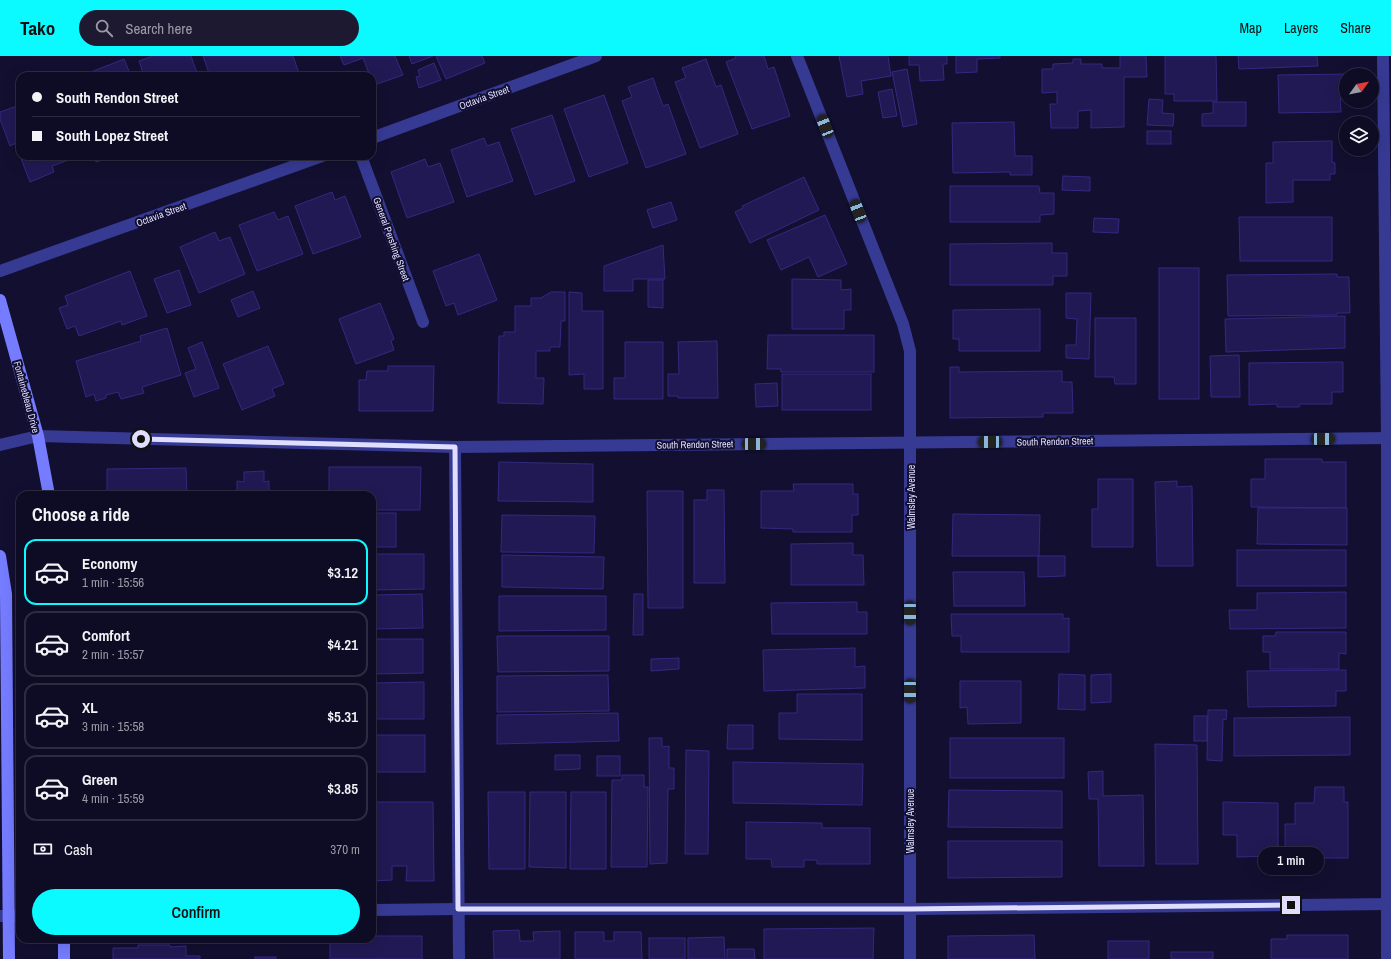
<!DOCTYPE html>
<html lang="en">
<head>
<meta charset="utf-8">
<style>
	body { margin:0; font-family:"Archivo Narrow",sans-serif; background:#1c1931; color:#f1f3f6; height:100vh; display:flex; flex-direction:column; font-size:15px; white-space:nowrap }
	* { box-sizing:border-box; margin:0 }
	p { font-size:13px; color:#9b9ba6 }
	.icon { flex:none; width:22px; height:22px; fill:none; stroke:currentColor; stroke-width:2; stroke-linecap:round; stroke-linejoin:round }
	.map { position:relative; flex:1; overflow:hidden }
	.drawer { position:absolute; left:16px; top:435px; width:360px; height:452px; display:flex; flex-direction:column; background:#0e0b24; border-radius:12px; box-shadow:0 4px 16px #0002,0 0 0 1px #2e2b41 }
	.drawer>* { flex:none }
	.top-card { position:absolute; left:16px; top:16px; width:360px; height:88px; border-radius:12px; box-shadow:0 4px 16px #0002,0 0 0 1px #2e2b41; display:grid; align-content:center; height:88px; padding:0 16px; background:#0e0b24 }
	.needle { width:26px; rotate:57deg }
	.buttons { position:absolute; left:1339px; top:12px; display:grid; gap:8px }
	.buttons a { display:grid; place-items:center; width:40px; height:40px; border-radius:50%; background:#0e0b24; box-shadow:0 4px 16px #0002,0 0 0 1px #2e2b41; font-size:20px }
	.end { position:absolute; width:18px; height:18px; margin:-9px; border:5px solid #dfdeff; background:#111; box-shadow:0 0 0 2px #111 }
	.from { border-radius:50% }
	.bubble { position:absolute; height:28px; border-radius:14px; background:#0e0b24; box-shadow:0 4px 16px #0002,0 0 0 1px #2e2b41; font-size:13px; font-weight:600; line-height:28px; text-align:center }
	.car { position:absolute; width:12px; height:24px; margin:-12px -6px; border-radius:5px; box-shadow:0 0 3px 1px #0007; background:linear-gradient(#222 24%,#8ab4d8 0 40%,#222 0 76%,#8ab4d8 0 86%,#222 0) }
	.top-card b { display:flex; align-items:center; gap:14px; height:38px; font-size:15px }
	.top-card b+b { border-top:1px solid #2e2b41 }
	.top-card i { width:10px; height:10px; background:#f1f3f6 }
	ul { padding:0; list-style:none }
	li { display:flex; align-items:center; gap:12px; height:66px; margin:0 8px 6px; padding:0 8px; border:2px solid #2e2b41; border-radius:12px }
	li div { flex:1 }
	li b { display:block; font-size:15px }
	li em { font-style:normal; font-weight:600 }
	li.selected { border-color:#0afaff }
	li>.icon { width:36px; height:36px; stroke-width:1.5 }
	h2 { padding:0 16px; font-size:18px; line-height:48px }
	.pay { display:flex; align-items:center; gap:10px; height:44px; padding:0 16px; font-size:15px }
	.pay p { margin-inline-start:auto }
	.action { display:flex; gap:8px; margin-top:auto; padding:8px 16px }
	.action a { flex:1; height:46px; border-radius:24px; background:#0afaff; color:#111; font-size:16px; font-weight:600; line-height:46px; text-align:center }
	header { display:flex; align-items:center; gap:24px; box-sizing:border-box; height:56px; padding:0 20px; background:#0afaff; color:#111 }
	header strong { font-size:19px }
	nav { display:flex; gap:22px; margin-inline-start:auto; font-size:14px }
	.search { width:280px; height:36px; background:#1c1931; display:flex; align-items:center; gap:10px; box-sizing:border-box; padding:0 14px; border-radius:22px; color:#9b9ba6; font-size:15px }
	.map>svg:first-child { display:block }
	.building { fill:#211953; stroke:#342981 }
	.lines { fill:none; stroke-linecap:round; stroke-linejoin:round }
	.street { stroke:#363a93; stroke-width:12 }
	.secondary { stroke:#757cff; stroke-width:12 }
	.route { stroke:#dfdeff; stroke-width:5 }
	.labels { text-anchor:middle; stroke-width:4; stroke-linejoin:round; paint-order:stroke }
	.street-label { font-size:10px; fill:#dfdeff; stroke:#120f30 }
</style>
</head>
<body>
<header>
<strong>Tako</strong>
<div class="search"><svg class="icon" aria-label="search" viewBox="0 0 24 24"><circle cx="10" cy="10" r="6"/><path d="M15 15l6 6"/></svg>Search here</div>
<nav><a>Map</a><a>Layers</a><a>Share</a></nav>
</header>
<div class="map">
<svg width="1391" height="903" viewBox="0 0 1391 903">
	<rect width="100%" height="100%" fill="#120f30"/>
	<g class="building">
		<polygon points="153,0 191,0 198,20 144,20 139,5"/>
		<polygon points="203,0 293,0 300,20 210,20"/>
		<polygon points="340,0 395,0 403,19 374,29 372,20 370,20 363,2 344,9"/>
		<polygon points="409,0 433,0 412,8"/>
		<polygon points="436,0 482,0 485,7 446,23"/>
		<polygon points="735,0 764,0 768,13 774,11 790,60 752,73 726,6 736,2"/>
		<polygon points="839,0 888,0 891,20 861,25 863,38 847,41"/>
		<polygon points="909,0 947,0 947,8 943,8 944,24 920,25 919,9 909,9"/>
		<polygon points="956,0 1000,0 1000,2 977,3 977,16 956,17"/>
		<polygon points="1120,0 1146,0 1147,21 1124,21 1124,71 1091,72 1091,54 1078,55 1078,72 1051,72 1050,48 1057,48 1057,36 1042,37 1042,13 1053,13 1053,8 1073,7 1073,3 1081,3 1081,8 1102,8 1102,12 1120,12"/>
		<polygon points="1165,0 1216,0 1217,45 1174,45 1174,38 1165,38"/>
		<polygon points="1238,0 1317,0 1318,10 1239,13"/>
		<polygon points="124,3 131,20 81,20"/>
		<polygon points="706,3 716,31 721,29 738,78 700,92 675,26 686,22 682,12"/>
		<polygon points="434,7 441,24 419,32 416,21 420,20 418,14"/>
		<polygon points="907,13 917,68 903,71 892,16"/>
		<polygon points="1349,18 1346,19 1346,42 1340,42 1341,56 1279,57 1278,19"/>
		<polygon points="653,22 663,50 668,48 686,98 646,112 622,45 632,41 628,31"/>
		<polygon points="892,33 897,60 883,62 878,36"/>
		<polygon points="604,39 628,107 589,121 564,53"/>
		<polygon points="1149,43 1163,44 1162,57 1174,58 1173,70 1147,69"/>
		<polygon points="1213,46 1246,46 1246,70 1202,70 1202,58 1213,57"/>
		<polygon points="20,49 20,99 16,87 10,90 0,63 0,56"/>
		<polygon points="552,59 575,125 535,139 511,73"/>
		<polygon points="1014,66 1015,100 1032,100 1032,119 1010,119 1010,116 953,117 952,67"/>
		<rect x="1147" y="75" width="24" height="13"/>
		<polygon points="484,82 487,90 499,86 513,125 467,141 451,94"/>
		<polygon points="1332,85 1332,106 1335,107 1335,118 1330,118 1330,124 1293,124 1293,146 1266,147 1266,107 1273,107 1273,86"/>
		<polygon points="20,100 73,100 74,102 52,110 54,116 30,126"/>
		<polygon points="93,100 113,100 96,106"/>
		<polygon points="425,103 428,111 440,107 454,146 407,162 391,116"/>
		<polygon points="1063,120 1090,121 1090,135 1062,134"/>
		<polygon points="804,121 819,154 750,187 735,156 743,152 742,150"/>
		<polygon points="950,130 1039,130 1040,137 1054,137 1054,158 1040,159 1040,166 950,166"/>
		<polygon points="332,136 335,144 345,140 361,181 313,198 295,150"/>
		<polygon points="671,146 677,164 653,172 647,154"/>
		<polygon points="274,156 278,164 288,160 303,198 257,215 239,169"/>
		<polygon points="825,159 847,208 818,221 809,201 781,214 767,184"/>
		<polygon points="1239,161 1332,161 1332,205 1240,205"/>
		<polygon points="1094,162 1119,163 1118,177 1093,176"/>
		<polygon points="215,176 219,185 230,181 245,218 199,237 180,191"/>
		<polygon points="1052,187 1052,197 1067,197 1067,220 1053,220 1053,229 950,229 950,188"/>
		<polygon points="663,189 665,223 633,223 633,235 604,235 604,210"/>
		<polygon points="479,198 497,244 458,259 454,247 446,250 433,215"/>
		<rect x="1159" y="212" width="40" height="131"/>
		<polygon points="179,214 191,249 167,257 154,223"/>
		<polygon points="130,215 147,260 122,269 121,265 79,280 75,270 67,273 59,252 68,249 65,240"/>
		<polygon points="1337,218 1337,221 1349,221 1350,257 1337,257 1337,259 1228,260 1227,219"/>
		<polygon points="792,223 841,224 841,234 851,233 851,254 844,254 844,273 792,273"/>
		<polygon points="648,224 663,224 663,252 648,251"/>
		<polygon points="253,235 260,252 238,261 231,244"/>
		<polygon points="551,236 565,236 565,265 561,265 560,291 550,291 550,295 536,295 536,322 544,322 543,348 498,347 499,280 504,280 504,276 515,276 515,250 531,250 531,242 541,242"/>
		<polygon points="569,236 582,237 582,255 603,255 603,333 584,333 584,318 569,319"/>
		<polygon points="1066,237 1091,237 1089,303 1066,302 1066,289 1076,289 1077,263 1066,262"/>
		<polygon points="380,247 394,283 391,285 394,294 356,308 339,263"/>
		<polygon points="1040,253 1040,295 959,295 959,283 953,283 953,254"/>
		<polygon points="1345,260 1345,292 1226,296 1225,263"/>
		<polygon points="1095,262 1136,262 1136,328 1115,328 1114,321 1095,321"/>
		<polygon points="167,272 181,319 142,331 144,337 121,343 118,336 106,339 106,342 96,345 94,338 86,341 76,305 141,285 140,280"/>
		<polygon points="768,279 874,279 874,316 781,316 781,313 767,313"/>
		<polygon points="717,285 718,342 678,342 678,340 668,340 668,318 679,318 678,286"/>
		<polygon points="202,286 219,332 194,341 185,317 196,313 188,292"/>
		<polygon points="625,286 663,286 663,343 614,343 614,322 625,322"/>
		<polygon points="268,290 284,328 272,333 275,340 242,354 223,308"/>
		<polygon points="1239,299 1240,341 1211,341 1210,300"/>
		<polygon points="1343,306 1343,336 1332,336 1332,348 1300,348 1299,351 1277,351 1277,348 1249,349 1249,307"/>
		<polygon points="388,310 434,310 433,355 359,355 359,324 366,324 367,315 388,315"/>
		<polygon points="950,311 959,311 959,316 1062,315 1062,326 1072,326 1073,357 1043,357 1043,361 950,362"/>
		<rect x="782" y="318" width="89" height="36"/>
		<polygon points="777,327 778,350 756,351 755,328"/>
		<polygon points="1265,403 1322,403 1322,406 1346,406 1346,452 1251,451 1251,423 1265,423"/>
		<polygon points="499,406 593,408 593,446 498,445"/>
		<polygon points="329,411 421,411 420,454 372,454 372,439 329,439"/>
		<polygon points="186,412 187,439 107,439 107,413"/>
		<polygon points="264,415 264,426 269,425 269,439 237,439 237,425 244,426 244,416"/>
		<polygon points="1098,423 1133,423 1133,491 1092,491 1092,453 1098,453"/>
		<polygon points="1177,425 1177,431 1192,430 1193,510 1157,510 1155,426"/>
		<polygon points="793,428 853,428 853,438 858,438 858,459 852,459 852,476 793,476 793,473 761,472 761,435 794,435"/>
		<polygon points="707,434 724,434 725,527 694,527 694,444 707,444"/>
		<polygon points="647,435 683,435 683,552 648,552"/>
		<polygon points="1258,452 1347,452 1347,489 1257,488"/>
		<rect x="372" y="457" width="24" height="34"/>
		<polygon points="953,458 1040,459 1039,500 952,500"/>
		<polygon points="502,459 595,460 594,497 501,496"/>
		<polygon points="853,487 853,499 863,499 864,529 791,529 791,488"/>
		<rect x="1237" y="494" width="109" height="36"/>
		<polygon points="372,498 424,498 424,533 372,534"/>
		<polygon points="502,499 604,501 603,533 502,531"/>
		<polygon points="1038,500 1065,500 1065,520 1038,521"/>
		<polygon points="953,516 1024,516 1025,550 954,550"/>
		<polygon points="1346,536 1346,572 1230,573 1229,554 1257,554 1257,537"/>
		<polygon points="422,538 423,572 372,573 372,539"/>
		<polygon points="634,538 643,538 643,579 633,579"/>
		<polygon points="499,540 606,540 606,574 499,575"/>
		<polygon points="857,546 857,556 867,556 867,578 772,578 771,547"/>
		<polygon points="951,558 1063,558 1063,563 1069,562 1069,596 961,596 961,580 952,580"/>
		<polygon points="1276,576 1346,576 1346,598 1339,597 1339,613 1270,613 1270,596 1263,596 1263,580 1275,580"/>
		<polygon points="497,580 609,580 609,615 498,616"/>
		<polygon points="372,583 423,583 423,617 372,618"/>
		<polygon points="855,592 855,611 865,610 865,632 764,635 763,594"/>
		<polygon points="679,602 679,613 651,615 651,603"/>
		<polygon points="1346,614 1346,635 1336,635 1336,650 1248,651 1247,615"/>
		<polygon points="1059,618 1085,619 1085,654 1058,653"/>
		<polygon points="1111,618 1111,646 1091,647 1091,619"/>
		<polygon points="608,619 609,655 497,656 497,620"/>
		<polygon points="960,625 1021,625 1021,667 968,668 967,651 960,652"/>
		<polygon points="424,626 424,663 372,663 372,627"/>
		<polygon points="797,638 862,638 862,684 779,683 779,657 797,657"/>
		<polygon points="1208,654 1227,654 1226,664 1223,663 1222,705 1207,704"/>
		<polygon points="618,657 619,685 497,688 497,659"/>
		<rect x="1194" y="660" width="13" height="25"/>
		<polygon points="1350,661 1350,699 1234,700 1234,662"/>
		<polygon points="728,669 753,669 753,693 727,693"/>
		<rect x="372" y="679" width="53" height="37"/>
		<polygon points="649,682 662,682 662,691 669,690 669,712 674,712 674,733 668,733 667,807 650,808"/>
		<rect x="950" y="682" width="114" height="40"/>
		<polygon points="1155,688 1197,689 1198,808 1156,808"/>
		<polygon points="686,694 709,695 708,798 685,798"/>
		<polygon points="555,699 580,699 580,713 555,714"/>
		<rect x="597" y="700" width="23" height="20"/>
		<polygon points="733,706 863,708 862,749 733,747"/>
		<polygon points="1103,715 1103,740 1143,739 1144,810 1099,810 1098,743 1089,743 1088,716"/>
		<polygon points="622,719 644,719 644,731 648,731 647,811 611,811 612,724 622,724"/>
		<polygon points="1315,731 1344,731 1344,746 1348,746 1348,802 1295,802 1295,800 1285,800 1285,768 1295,768 1295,747 1314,747"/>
		<polygon points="949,734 1062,735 1062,772 948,771"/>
		<polygon points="488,736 525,736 525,813 489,813"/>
		<polygon points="530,736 566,736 566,812 529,811"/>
		<polygon points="571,736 606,736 606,813 570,813"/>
		<polygon points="372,746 433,746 434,825 406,825 407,810 392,810 392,824 372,825"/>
		<polygon points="1223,746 1278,747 1278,800 1237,801 1237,779 1223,779"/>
		<polygon points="746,766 822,767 822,772 870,772 870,808 817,808 817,804 804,804 804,811 772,811 771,803 746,803"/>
		<polygon points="948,785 1062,785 1062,821 948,822"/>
		<polygon points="874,872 873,903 764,903 764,873"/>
		<polygon points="519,874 520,885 534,885 533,876 560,875 560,903 494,903 493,875"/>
		<polygon points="575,876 604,876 604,885 614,885 614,876 641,876 642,903 575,903"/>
		<polygon points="1034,879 1035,903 948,903 948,880"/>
		<polygon points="1287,879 1348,879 1348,903 1271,903 1271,883 1287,883"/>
		<polygon points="372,880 422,880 422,903 330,903 330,883 372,883"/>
		<polygon points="724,881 725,903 688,903 688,882"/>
		<rect x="649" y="882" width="36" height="21"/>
		<rect x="1108" y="885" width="41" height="18"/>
		<polygon points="138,889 170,889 170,891 186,890 186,900 200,900 200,903 113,903 113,892 138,892"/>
		<polygon points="727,893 754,893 755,903 727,903"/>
		<rect x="1171" y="896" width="42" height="7"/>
		<rect x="255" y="901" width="21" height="2"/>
	</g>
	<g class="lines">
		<g class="street">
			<polyline points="797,0 903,268 910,295 910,903"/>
			<polyline points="1383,0 1387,382 1387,903"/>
			<polyline points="372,82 596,0"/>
			<polyline points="361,100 423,266"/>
			<polyline points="0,215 322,100"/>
			<polyline points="0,389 38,380 455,391 1391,382"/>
			<polyline points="455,391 459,903"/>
			<polyline points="372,854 458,853 910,853 1391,848"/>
			<polyline points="0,860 20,860"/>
		</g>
		<g class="secondary">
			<polyline points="0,244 38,380 49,439"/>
			<polyline points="0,500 6,538 9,903"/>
			<polyline points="64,883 64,903"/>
		</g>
	</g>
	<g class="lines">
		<polyline class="route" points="141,383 455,391 458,853 910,853 1291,849"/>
	</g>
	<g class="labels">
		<g class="street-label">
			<text transform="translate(484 41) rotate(-20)" y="4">Octavia Street</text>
			<text transform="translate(161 158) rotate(-20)" y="4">Octavia Street</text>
			<text transform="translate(392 183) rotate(70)" y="4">General Pershing Street</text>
			<text transform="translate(27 341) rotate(75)" y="4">Fontainebleau Drive</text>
			<text transform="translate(1055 385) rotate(-1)" y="4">South Rendon Street</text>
			<text transform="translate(695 388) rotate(-1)" y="4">South Rendon Street</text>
			<text transform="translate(911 441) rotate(-90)" y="4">Walmsley Avenue</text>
			<text transform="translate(910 765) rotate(-90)" y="4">Walmsley Avenue</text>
		</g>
	</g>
</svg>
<div class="buttons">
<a><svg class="needle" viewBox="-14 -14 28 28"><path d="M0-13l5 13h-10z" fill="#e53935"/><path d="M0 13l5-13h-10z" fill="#9b9ba6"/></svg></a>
<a><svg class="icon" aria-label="layers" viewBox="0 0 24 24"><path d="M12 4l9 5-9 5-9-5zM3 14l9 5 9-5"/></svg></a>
</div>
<i class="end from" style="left:141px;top:383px"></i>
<i class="end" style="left:1291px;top:849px"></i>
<div class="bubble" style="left:1258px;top:791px;width:66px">1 min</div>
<i class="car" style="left:825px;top:70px;rotate:338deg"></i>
<i class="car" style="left:858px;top:155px;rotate:339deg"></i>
<i class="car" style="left:1323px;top:383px;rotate:89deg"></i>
<i class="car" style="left:990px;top:386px;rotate:270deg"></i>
<i class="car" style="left:754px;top:388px;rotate:89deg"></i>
<i class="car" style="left:910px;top:557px;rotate:180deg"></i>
<i class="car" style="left:910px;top:635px;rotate:180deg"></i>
<div class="top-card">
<b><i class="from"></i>South Rendon Street</b>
<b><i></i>South Lopez Street</b>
</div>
<section class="drawer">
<h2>Choose a ride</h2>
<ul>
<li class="selected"><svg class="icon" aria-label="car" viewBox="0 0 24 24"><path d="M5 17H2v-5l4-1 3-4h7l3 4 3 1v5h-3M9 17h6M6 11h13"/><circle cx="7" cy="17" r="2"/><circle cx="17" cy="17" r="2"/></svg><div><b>Economy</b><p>1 min · 15:56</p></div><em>$3.12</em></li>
<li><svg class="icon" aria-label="car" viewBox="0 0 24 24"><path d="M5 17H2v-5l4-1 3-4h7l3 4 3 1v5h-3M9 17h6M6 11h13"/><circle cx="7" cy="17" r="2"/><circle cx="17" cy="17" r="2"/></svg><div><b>Comfort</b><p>2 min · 15:57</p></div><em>$4.21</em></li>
<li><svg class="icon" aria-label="car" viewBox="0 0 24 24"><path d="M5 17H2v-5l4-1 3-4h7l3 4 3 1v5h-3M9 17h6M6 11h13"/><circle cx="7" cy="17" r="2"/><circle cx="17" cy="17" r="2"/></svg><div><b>XL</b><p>3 min · 15:58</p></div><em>$5.31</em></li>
<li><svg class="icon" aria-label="car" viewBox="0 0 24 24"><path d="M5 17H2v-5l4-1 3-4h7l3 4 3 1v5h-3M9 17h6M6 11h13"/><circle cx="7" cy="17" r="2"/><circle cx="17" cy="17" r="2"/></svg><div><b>Green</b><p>4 min · 15:59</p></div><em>$3.85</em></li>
</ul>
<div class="pay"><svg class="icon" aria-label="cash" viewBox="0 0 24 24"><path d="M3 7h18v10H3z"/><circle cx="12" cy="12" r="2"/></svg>Cash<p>370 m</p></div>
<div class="action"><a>Confirm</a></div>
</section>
</div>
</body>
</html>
